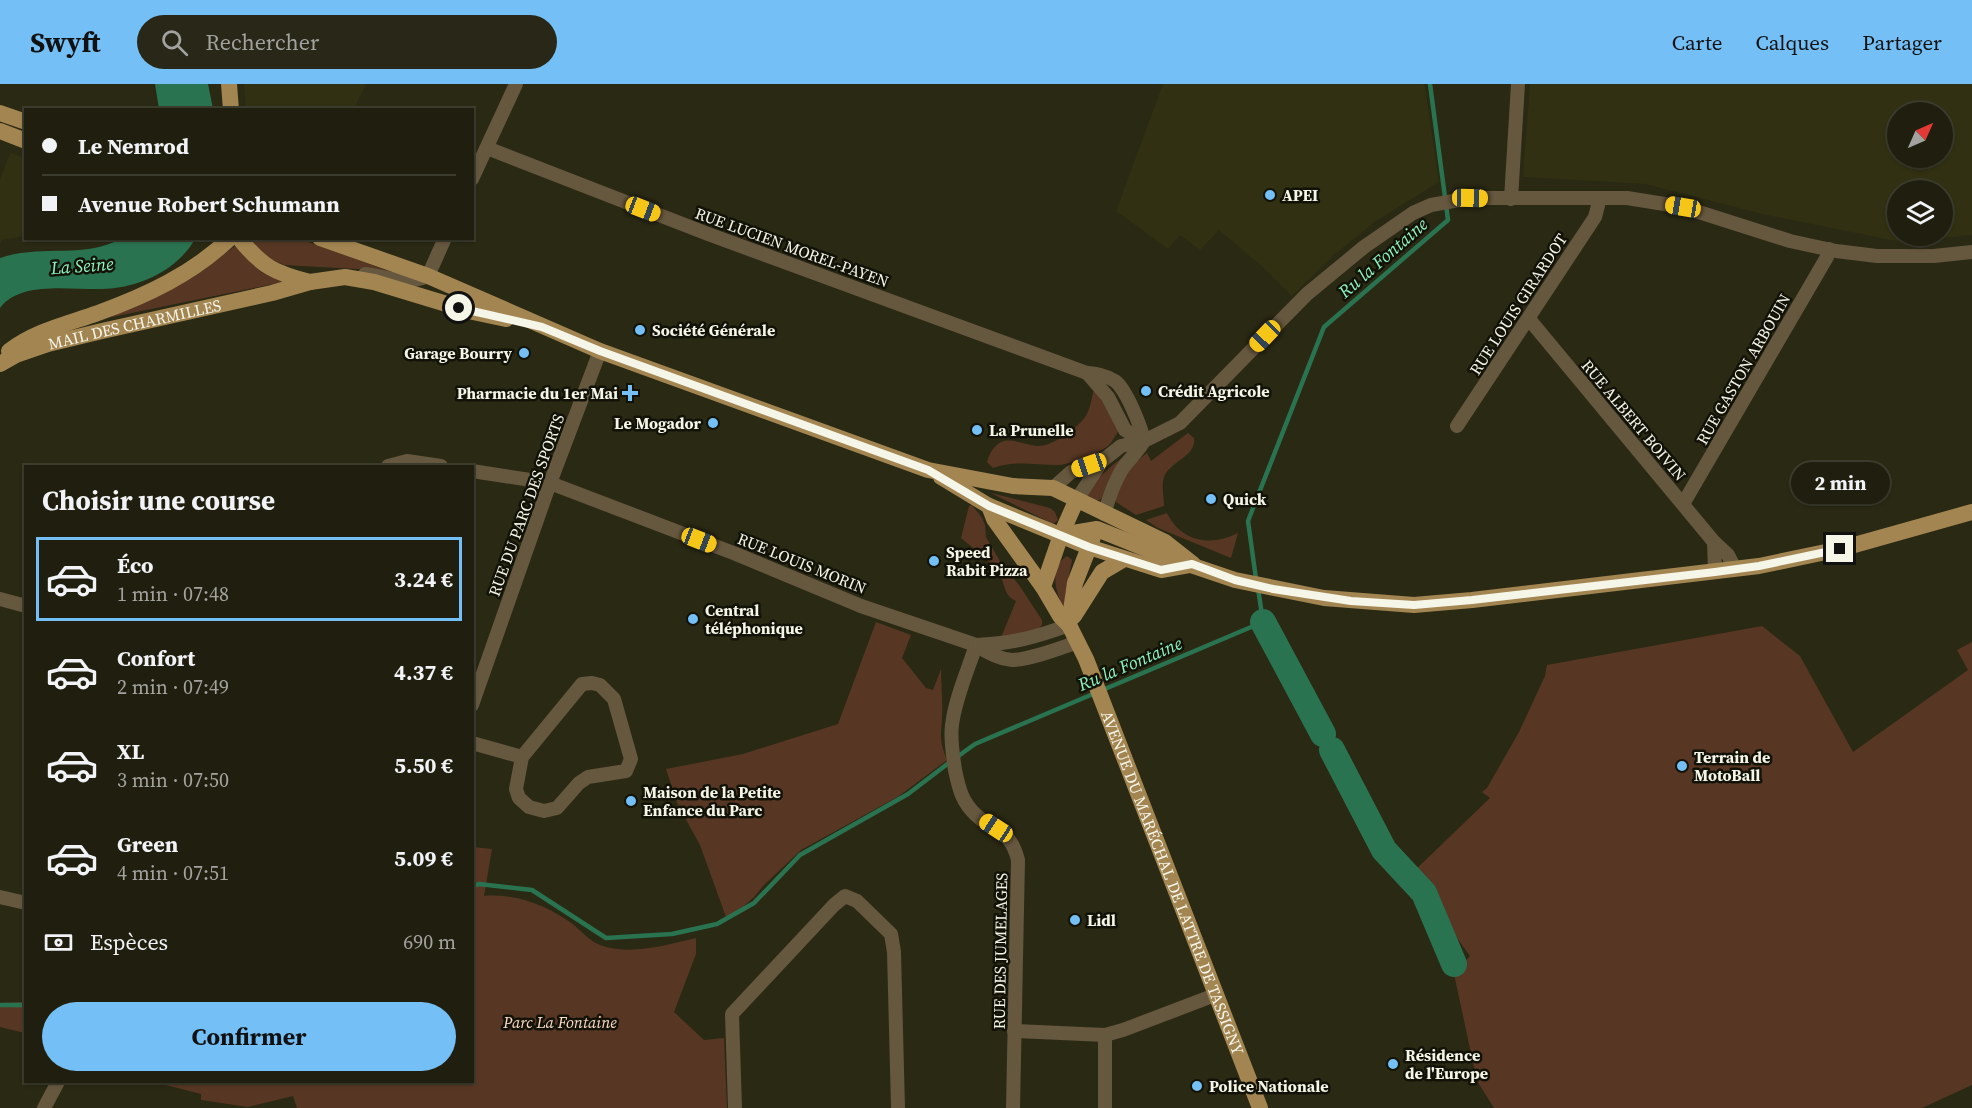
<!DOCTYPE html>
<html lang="fr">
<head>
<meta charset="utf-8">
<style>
	body { margin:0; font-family:"Source Serif 4",serif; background:#282718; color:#f1f3f6; height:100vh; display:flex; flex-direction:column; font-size:22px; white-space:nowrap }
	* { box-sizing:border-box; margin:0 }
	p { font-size:20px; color:#a2a29e }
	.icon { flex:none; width:33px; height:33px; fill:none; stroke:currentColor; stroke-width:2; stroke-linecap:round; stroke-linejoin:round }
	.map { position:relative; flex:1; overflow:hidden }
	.side { position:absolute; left:24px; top:381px; width:450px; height:618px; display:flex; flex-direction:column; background:#201f0f; border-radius:0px; box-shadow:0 2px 4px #0004,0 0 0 2px #3d3d2f }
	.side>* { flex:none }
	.banner { position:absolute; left:24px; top:24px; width:450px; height:132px; border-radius:0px; box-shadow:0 2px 4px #0004,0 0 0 2px #3d3d2f; display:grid; align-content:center; height:132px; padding:0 18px; background:#201f0f }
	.needle { width:39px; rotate:45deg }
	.tools { position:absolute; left:1887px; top:18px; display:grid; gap:12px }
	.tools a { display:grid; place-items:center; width:66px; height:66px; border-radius:50%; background:#201f0f; box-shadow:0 2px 4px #0004,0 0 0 2px #3d3d2f; font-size:30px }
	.end { position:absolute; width:27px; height:27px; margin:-14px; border:8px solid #f5f5e8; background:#111; box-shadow:0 0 0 3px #111 }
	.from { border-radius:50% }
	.bubble { position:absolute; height:42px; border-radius:21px; background:#201f0f; box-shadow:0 2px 4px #0004,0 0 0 2px #3d3d2f; font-size:20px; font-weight:700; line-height:42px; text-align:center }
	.car { position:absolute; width:18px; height:36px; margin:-18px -9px; border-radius:8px; box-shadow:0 0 4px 2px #0007; background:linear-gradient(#f5c518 24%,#345 0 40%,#f5c518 0 76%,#345 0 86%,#f5c518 0) }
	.banner b { display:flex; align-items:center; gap:21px; height:57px; font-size:22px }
	.banner b+b { border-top:2px solid #3d3d2f }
	.banner i { width:15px; height:15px; background:#f1f3f6 }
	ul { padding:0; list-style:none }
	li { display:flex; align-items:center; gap:18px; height:84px; margin:0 12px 9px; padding:0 6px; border:3px solid transparent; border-radius:0px }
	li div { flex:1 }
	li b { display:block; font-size:22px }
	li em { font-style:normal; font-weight:700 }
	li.selected { border-color:#74c0f6 }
	li>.icon { width:54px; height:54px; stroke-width:1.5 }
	h2 { padding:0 18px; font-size:27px; line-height:72px }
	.pay { display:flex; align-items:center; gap:15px; height:66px; padding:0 18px; font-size:22px }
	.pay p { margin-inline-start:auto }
	.primary-button { display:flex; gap:12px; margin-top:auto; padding:12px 18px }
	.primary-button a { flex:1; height:69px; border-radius:36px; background:#74c0f6; color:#111; font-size:24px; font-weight:700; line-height:69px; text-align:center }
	header { display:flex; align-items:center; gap:36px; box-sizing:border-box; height:84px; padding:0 30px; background:#74c0f6; color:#111 }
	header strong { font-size:28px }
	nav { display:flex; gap:33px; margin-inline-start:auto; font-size:21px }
	.search { width:420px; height:54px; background:#282718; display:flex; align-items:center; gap:15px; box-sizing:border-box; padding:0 21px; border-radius:33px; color:#a2a29e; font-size:22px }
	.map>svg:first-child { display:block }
	.built { fill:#313012; fill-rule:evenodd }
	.green { fill:#573723 }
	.water { fill:#2a7351 }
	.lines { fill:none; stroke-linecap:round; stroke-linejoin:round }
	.stream { stroke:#2a7351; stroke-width:4.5 }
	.river { stroke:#2a7351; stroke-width:26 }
	.minor { stroke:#66573f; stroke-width:14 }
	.major { stroke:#a38552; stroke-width:16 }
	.route { stroke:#f5f5e8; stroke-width:8 }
	.poi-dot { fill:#74c0f6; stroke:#121208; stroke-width:2 }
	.labels { text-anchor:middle; stroke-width:5; stroke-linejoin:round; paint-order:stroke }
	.poi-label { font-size:16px; font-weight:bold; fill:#f5f5e8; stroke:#121208; text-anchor:start }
	.street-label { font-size:16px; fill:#f5f5e8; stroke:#121208 }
	.park-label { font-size:16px; font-style:italic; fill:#fcd9c4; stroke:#121208 }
	.water-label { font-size:18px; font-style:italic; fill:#8ef3bf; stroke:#121208 }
</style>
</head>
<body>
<header>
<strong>Swyft</strong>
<div class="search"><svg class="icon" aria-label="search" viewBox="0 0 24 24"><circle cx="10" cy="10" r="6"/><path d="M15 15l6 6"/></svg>Rechercher</div>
<nav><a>Carte</a><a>Calques</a><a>Partager</a></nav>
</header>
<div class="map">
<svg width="1972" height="1024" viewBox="0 0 1972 1024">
	<rect width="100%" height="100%" fill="#2a2914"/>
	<g class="built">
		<polygon points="244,0 366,0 354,25 246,26"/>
		<polygon points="1163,0 1423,0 1425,3 1439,98 1376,137 1335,170 1292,212 1266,186 1219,146 1200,166 1180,151 1168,165 1116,127"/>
		<path d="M1530,0H1972V151L1901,158L1762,130L1645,100L1523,93ZM1942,28V74H1898V28ZM1898,106H1942V152H1898Z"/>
		<polygon points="10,69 25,74 25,152 2,156 0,160 0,96"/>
	</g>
	<g class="green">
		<polygon points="248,155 300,155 397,190 376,186 284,181 270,175"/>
		<polygon points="235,162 261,188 283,198 112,233 112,231 172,205 205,185"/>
		<path d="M1095,302L1120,344C1117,349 1114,355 1110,360C1102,368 1069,381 1058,381C1035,381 1015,376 993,384L987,378C989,370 995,359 1004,357C1014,355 1027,361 1037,362C1052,363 1080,343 1087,330C1091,322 1092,311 1095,302Z"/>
		<path d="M1188,349L1194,354C1197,372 1169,378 1164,393C1161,402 1164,413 1164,422L1136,431L1116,418C1115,398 1132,381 1147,369L1151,377Z"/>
		<path d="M1124,373L1110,393L1101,415L1096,417L1087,411C1097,394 1107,384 1124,373Z"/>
		<polygon points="991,409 1050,424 1055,428 1058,436 1053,440"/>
		<path d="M972,421L982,434L985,441L986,453L1001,479L1019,501L1042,536V541L1036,547L1000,556L1016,517C1004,511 1006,504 1001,494C992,477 975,466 961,454L969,422Z"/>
		<path d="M1167,429C1181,458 1211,463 1238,449L1231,474L1158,444L1146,436Z"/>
		<path d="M1067,472L1072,476L1065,511L1066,530C1058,513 1046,485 1067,472Z"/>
		<path d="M876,538L911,551L902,574L926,604L933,606L941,585C941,601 943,618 942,634C941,654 939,656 947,676L899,712L801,766L763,802L754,813L744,822L726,833L700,761L678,721L666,685L743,670L838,640Z"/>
		<polygon points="1762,542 1800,572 1853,668 1968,586 1957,566 1972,558 1972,1001 1922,1024 1494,1024 1477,997 1454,890 1470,872 1411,790 1490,714 1482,708 1487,704 1519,648 1545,592 1547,581"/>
		<path d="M473,763L492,765L484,812C516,809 548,822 574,841C582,848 590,857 600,861C630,872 666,861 696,854V870L674,928L704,956L724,954L727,1024H297L293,1012L248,1023L201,1016V1010L154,998H472Z"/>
		<polygon points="25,918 25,949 0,943 0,919"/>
	</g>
	<g class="water">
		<polygon points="155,0 208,0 213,25 159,25"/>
		<path d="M120,155H195C179,183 147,200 115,204C82,209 23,193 0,224V174C40,160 84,175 120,155Z"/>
	</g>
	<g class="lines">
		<g class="stream">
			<polyline points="1256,495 1248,437 1324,243 1448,136 1430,0"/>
			<polyline points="957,673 975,660 1263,538 1258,504"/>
			<polyline points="472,802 479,800 532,806 606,854 672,850 717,840 754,819 800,771 908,710 950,678"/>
			<polyline points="0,921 26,921"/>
		</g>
		<g class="river">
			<polyline points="1263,538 1323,650"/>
			<polyline points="1332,666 1384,766 1424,809 1454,880"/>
		</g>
		<g class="minor">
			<path d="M487,64L708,150L1087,289C1096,290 1106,291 1115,297C1126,305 1141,342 1144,357"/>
			<polyline points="472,95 516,0"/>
			<polyline points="1511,115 1518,0"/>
			<path d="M365,190C388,193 406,201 428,192L445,154"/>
			<polyline points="1529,235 1714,458 1728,471 1735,485"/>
			<polyline points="1087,289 1108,313 1125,346 1144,357"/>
			<polyline points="1457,342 1595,133 1600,114"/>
			<polyline points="388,382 407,377 441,382"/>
			<path d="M472,387L550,399L736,470L861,522L976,561C986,568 999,575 1012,576C1030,576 1060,564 1078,558"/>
			<polyline points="1053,404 1071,388 1102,377"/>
			<polyline points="1076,417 1102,377 1121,362 1144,357 1180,339 1307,210 1364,163 1413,129 1431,121 1470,114 1627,114 1683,123 1790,157 1836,167 1877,172 1934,172 1972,168"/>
			<polyline points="1683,420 1827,173 1829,165"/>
			<path d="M1104,430C1109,414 1114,398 1123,384C1130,374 1138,368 1144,357"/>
			<polyline points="1714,458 1715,488"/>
			<polyline points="0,515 26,522"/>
			<path d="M976,561C968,586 955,615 952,641C950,656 953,671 955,686C959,705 962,718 976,731C997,750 1010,745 1018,776L1013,1024"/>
			<path d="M976,561C1010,560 1037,553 1069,541"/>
			<polygon points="592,599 600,601 614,615 631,675 626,687 588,693 579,699 557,724 544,727 529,723 519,714 516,705 522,673 582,600"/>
			<polyline points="472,621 550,399 600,267"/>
			<polyline points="472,659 522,673"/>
			<polyline points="0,813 26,819"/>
			<polyline points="1014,947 1105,951 1123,946 1215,911"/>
			<polyline points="44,1024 58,998"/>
			<polyline points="735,1024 732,930 834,821 845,812 857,817 891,850 894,868 898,1024"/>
			<polyline points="1105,1024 1105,951"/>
		</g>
		<g class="major">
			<polyline points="229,0 231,26"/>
			<polyline points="0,29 26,38"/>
			<polyline points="0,47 26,57"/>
			<path d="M239,154C262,183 275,189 310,198"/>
			<polyline points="320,154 428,192 600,267 928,386 1013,402 1053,404 1165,458 1193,480"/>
			<path d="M9,267C35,247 67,240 98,229C145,212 193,190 230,154"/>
			<path id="s1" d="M0,280L16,271L48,260L102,247L272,209L310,198L345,193L374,198L473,228L506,235"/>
			<polyline points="941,393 989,422 1089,463 1161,486 1189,481"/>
			<path id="s2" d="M989,422L994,435L1043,503L1060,532L1069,541L1086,575L1260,1024"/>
			<polyline points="1061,451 1097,445 1164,472 1235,496 1324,514 1414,521 1472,516 1759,482 1840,465 1972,428"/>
			<polyline points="1043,503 1061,451 1076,417"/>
			<polyline points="1074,532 1102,488 1124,475"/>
			<polyline points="1069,541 1075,499 1093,453"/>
		</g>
	</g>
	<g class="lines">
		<polyline class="route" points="459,224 542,243 600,267 928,386 989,422 1089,463 1161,486 1192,480 1235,496 1273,505 1351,517 1414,521 1472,516 1715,488 1759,482 1840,465"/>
	</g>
	<g class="poi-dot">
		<circle cx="1270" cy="111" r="6"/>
		<circle cx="640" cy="246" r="6"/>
		<circle cx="524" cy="269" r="6"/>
		<circle cx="1146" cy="307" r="6"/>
		<path d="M627 300h6v6h6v6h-6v6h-6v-6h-6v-6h6z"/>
		<circle cx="713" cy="339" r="6"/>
		<circle cx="977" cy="346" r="6"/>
		<circle cx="1211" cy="415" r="6"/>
		<circle cx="934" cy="477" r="6"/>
		<circle cx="693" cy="535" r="6"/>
		<circle cx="1682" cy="682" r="6"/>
		<circle cx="631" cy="717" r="6"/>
		<circle cx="1075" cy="836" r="6"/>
		<circle cx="1393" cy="980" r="6"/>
		<circle cx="1197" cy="1002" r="6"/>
	</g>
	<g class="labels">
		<g class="poi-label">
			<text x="1282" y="117">APEI</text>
			<text x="652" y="252">Société Générale</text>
			<text x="512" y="275" text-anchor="end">Garage Bourry</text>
			<text x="1158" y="313">Crédit Agricole</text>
			<text x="618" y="315" text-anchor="end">Pharmacie du 1er Mai</text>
			<text x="701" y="345" text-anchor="end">Le Mogador</text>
			<text x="989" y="352">La Prunelle</text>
			<text x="1223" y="421">Quick</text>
			<text x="946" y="474">Speed<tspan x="946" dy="18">Rabit Pizza</tspan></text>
			<text x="705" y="532">Central<tspan x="705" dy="18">téléphonique</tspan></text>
			<text x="1694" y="679">Terrain de<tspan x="1694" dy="18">MotoBall</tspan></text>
			<text x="643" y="714">Maison de la Petite<tspan x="643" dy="18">Enfance du Parc</tspan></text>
			<text x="1087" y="842">Lidl</text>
			<text x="1405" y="977">Résidence<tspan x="1405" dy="18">de l'Europe</tspan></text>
			<text x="1209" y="1008">Police Nationale</text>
		</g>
		<g class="street-label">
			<text transform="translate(792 163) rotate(20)" y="6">RUE LUCIEN MOREL-PAYEN</text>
			<text transform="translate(1518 220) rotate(-57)" y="6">RUE LOUIS GIRARDOT</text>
			<text dy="6" stroke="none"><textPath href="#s1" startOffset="141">MAIL DES CHARMILLES</textPath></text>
			<text transform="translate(1743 285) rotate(-60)" y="6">RUE GASTON ARBOUIN</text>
			<text transform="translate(1634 336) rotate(50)" y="6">RUE ALBERT BOIVIN</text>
			<text transform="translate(526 421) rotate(-70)" y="6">RUE DU PARC DES SPORTS</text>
			<text transform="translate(802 479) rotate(22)" y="6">RUE LOUIS MORIN</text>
			<text dy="6" stroke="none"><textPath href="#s2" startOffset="422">AVENUE DU MARÉCHAL DE LATTRE DE TASSIGNY</textPath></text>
			<text transform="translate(1000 867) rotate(-89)" y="6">RUE DES JUMELAGES</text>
		</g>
		<g class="park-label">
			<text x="560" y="944">Parc La Fontaine</text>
		</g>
		<g class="water-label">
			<text transform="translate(1383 174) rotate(-41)" y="6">Ru la Fontaine</text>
			<text transform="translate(82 182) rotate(-4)" y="6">La Seine</text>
			<text transform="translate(1130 580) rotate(-23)" y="6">Ru la Fontaine</text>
		</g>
	</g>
</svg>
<div class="tools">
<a><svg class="needle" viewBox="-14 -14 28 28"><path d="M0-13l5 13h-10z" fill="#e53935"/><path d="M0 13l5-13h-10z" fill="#a2a29e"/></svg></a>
<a><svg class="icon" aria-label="layers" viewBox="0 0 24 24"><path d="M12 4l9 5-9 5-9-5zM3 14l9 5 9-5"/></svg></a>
</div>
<i class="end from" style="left:459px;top:224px"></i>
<i class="end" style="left:1840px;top:465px"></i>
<div class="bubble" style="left:1791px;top:378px;width:99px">2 min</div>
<i class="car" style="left:1470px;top:114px;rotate:91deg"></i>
<i class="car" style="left:1683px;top:123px;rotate:280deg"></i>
<i class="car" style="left:643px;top:125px;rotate:111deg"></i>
<i class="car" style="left:1265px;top:252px;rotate:224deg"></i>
<i class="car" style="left:1089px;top:381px;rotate:251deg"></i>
<i class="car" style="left:699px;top:456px;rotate:111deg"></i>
<i class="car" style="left:996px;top:744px;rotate:303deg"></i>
<div class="banner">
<b><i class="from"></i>Le Nemrod</b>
<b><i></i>Avenue Robert Schumann</b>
</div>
<section class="side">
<h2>Choisir une course</h2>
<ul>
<li class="selected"><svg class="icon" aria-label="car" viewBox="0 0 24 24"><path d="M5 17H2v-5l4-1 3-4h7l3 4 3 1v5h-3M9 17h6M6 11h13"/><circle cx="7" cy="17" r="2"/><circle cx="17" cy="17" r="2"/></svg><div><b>Éco</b><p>1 min · 07:48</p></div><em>3.24 €</em></li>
<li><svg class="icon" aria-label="car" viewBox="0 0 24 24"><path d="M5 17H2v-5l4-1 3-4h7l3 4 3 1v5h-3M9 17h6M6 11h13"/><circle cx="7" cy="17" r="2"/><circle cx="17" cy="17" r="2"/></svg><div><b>Confort</b><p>2 min · 07:49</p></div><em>4.37 €</em></li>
<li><svg class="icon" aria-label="car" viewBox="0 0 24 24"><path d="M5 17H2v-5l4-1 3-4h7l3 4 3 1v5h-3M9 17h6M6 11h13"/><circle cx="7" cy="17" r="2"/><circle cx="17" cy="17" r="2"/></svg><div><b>XL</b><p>3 min · 07:50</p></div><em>5.50 €</em></li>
<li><svg class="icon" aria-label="car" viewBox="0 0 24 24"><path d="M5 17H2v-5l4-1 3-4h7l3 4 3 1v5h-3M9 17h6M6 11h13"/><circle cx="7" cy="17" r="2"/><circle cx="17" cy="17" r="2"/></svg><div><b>Green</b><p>4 min · 07:51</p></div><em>5.09 €</em></li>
</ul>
<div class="pay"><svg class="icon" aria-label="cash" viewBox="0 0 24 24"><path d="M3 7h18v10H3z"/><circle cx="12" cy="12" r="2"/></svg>Espèces<p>690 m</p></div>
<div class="primary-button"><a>Confirmer</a></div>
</section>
</div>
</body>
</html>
